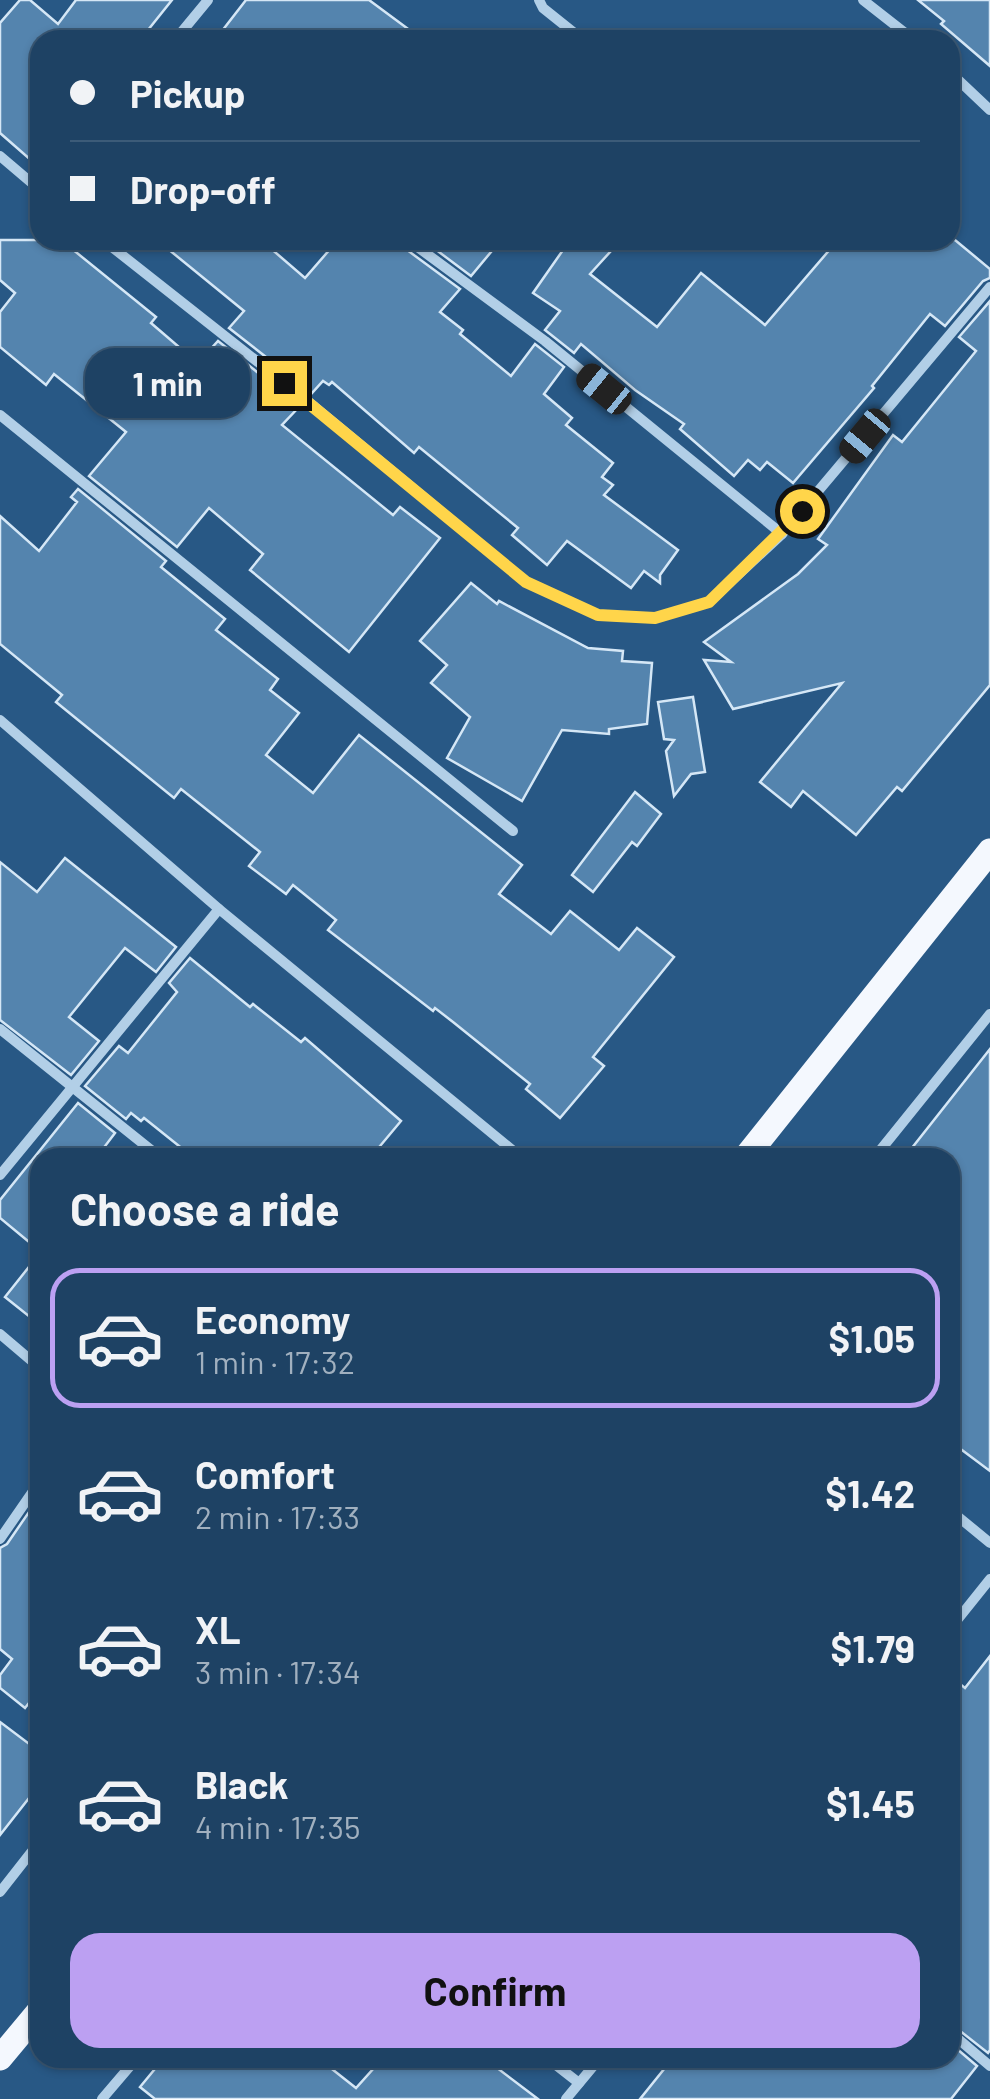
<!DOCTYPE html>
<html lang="en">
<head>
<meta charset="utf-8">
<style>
	body { margin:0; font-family:Barlow,sans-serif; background:#26496a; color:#f1f3f6; height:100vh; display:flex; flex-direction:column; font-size:38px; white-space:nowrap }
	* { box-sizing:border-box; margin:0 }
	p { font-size:32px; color:#a1b0bf }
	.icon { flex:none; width:55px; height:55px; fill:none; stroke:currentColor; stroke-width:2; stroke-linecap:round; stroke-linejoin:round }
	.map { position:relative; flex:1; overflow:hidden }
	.sheet { position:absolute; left:30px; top:1148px; width:930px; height:920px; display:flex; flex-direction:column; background:#1e4264; border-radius:30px; box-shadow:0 2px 8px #0004,0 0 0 2px #3c5b78 }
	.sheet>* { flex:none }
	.banner { position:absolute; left:30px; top:30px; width:930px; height:220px; border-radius:30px; box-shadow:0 2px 8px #0004,0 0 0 2px #3c5b78; display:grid; align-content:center; height:220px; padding:0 40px; background:#1e4264 }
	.end { position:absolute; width:45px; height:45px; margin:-22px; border:12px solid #ffd54a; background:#111; box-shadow:0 0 0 5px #111 }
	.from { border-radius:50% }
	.bubble { position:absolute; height:70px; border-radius:30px; background:#1e4264; box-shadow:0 2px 8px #0004,0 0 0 2px #3c5b78; font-size:32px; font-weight:700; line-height:70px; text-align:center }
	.car { position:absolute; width:30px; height:60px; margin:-30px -15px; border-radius:12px; box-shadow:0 0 8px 2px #0007; background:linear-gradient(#222 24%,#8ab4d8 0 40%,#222 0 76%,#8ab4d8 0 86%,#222 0) }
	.banner b { display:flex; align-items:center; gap:35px; height:95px; font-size:38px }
	.banner b+b { border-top:2px solid #3c5b78 }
	.banner i { width:25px; height:25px; background:#f1f3f6 }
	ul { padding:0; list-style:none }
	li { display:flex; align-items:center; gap:30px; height:140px; margin:0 20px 15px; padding:0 20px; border:5px solid transparent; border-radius:30px }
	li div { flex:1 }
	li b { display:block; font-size:38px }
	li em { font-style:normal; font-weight:700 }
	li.active { border-color:#bca0f2 }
	li>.icon { width:90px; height:90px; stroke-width:1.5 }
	h2 { padding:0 40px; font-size:45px; line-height:120px }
	.button { display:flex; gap:20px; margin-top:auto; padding:20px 40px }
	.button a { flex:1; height:115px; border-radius:30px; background:#bca0f2; color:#111; font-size:40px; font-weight:700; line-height:115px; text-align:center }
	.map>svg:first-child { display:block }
	.building { fill:#5484ae; stroke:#d5e7f6; stroke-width:2.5 }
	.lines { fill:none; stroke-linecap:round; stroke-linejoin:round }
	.street { stroke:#b2cfe7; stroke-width:10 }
	.primary { stroke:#f4f8fe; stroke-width:25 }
	.route { stroke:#ffd54a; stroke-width:12 }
</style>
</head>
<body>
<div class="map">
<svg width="990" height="2099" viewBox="0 0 990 2099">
	<rect width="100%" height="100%" fill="#285885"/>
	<g class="building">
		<polygon points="20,0 30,0 58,24 76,0 172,0 140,40 40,40 40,168 0,133 0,23"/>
		<polygon points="246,0 369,0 423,40 215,40"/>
		<polygon points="918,0 990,0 990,66 941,24 944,21"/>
		<polygon points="0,240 61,240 156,317 151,323 194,360 202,349 207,353 218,341 300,406 282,425 393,515 400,507 440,538 349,652 250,570 263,554 209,508 177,547 89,476 126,432 54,374 46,385 0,347 0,312 15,293 0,280"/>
		<polygon points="157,240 261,240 305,278 338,240 399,240 403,247 460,289 440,312 463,330 460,334 511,376 535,344 564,367 544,394 572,418 566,425 613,463 602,477 613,485 604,495 678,550 660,575 660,583 644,571 631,588 567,541 547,565 512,535 518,528 419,447 414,453 332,382 329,385 323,381 312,393 229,328 244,311"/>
		<polygon points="423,240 501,240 471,276"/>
		<polygon points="570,240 621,240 590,274 657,327 701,273 765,325 838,240 955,240 990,269 990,278 983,281 945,326 930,314 872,386 874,388 793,483 767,462 760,470 748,460 734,476 680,429 684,424 635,390 581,344 574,353 545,330 560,311 533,293"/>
		<polygon points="990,301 990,685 902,791 897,787 856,835 803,791 791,807 760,782 842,683 733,709 704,660 731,662 704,642 798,574 827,545 818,539 893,435 902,442 976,351 959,337"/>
		<polygon points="78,489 166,561 161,567 225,619 216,630 278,679 270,690 299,713 266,755 313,793 359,735 522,865 499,894 551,934 570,911 619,950 637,928 674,957 593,1057 604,1066 560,1118 526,1089 530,1084 453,1022 435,1008 433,1011 328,930 336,920 293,885 286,894 249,866 260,852 181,789 174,798 56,702 62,695 0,644 0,516 39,551 77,502 71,497"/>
		<polygon points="471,583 497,604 499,601 588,648 623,651 622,661 652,663 647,724 609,729 609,734 562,730 522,801 447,758 470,717 431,683 447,665 420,641"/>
		<polygon points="693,697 705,772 691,774 674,796 666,751 674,740 664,739 658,702"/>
		<polygon points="635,792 661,814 637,846 632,842 593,892 572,875"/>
		<polygon points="65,858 176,947 156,972 125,948 69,1017 99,1041 71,1075 0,1020 0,862 37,892"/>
		<polygon points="190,958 250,1007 253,1004 301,1042 305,1038 401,1121 370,1158 194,1158 144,1118 141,1121 131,1113 126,1119 85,1086 119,1046 128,1053 177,992 169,983"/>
		<polygon points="990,1049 990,1471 950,1441 950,1158 904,1158"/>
		<polygon points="78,1103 115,1133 96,1158 40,1158 40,1251 0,1218 0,1200"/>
		<polygon points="40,1253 40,1325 5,1297"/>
		<polygon points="29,1512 40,1521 40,1689 25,1708 0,1688 0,1675 12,1659 0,1649 0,1548 7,1544"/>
		<polygon points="990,1656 990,2050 988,2053 950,2023 950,1676 965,1688"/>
		<polygon points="0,1722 40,1752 40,1784 0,1835"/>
		<polygon points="950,2043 977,2066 951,2099 640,2099 673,2058 950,2058"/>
		<polygon points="164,2058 318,2058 356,2088 383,2058 484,2058 538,2099 155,2099 140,2087"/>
	</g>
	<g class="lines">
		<g class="street">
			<polyline points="539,0 543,8 583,40"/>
			<polyline points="863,0 914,40"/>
			<polyline points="175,40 208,0"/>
			<polyline points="950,72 990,110"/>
			<polyline points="0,156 40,190"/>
			<polyline points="103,240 315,407 526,582 598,615 655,618 709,602 782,534 990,287"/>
			<polyline points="408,240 545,341 782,534"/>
			<polyline points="0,415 513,831"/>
			<polyline points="0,720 219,909 522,1158"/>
			<polyline points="0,1029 161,1158"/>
			<polyline points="874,1158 990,1014"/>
			<polyline points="0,1175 219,909"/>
			<polyline points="0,1334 40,1368"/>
			<polyline points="950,1510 990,1543"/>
			<polyline points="0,1539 40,1481"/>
			<polyline points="950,1629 990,1579"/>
			<polyline points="0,1892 40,1841"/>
			<polyline points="950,2032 990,2066"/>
			<polyline points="547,2058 579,2083"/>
			<polyline points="102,2099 137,2058"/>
			<polyline points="566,2099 600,2058"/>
		</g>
		<g class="primary">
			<polyline points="745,1158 990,851"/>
			<polyline points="0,2058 40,2010"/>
		</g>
	</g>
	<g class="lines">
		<polyline class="route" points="284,383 526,582 598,615 655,618 709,602 802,511"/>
	</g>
</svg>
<i class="end from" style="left:802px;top:511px"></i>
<i class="end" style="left:284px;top:383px"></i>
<div class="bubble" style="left:85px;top:348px;width:165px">1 min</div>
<i class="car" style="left:604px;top:389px;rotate:309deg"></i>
<i class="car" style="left:865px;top:436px;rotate:220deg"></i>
<div class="banner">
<b><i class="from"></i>Pickup</b>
<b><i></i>Drop-off</b>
</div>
<section class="sheet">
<h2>Choose a ride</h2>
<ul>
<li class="active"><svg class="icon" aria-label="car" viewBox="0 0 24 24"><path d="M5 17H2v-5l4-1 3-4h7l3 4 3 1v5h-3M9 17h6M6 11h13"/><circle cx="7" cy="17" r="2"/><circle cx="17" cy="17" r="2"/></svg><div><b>Economy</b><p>1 min · 17:32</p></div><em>$1.05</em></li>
<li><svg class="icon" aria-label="car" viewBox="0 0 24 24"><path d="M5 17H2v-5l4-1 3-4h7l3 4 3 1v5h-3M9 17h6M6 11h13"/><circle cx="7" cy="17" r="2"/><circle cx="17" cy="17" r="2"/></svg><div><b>Comfort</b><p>2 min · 17:33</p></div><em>$1.42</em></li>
<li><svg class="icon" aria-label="car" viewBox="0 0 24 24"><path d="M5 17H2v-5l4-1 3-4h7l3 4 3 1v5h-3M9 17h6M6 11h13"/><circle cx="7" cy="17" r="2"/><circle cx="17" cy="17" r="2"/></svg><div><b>XL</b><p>3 min · 17:34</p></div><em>$1.79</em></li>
<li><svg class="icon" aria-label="car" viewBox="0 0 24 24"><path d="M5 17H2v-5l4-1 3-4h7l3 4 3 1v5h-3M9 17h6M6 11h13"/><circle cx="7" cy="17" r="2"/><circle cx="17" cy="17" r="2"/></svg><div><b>Black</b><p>4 min · 17:35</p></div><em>$1.45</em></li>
</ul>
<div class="button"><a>Confirm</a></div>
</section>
</div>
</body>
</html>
